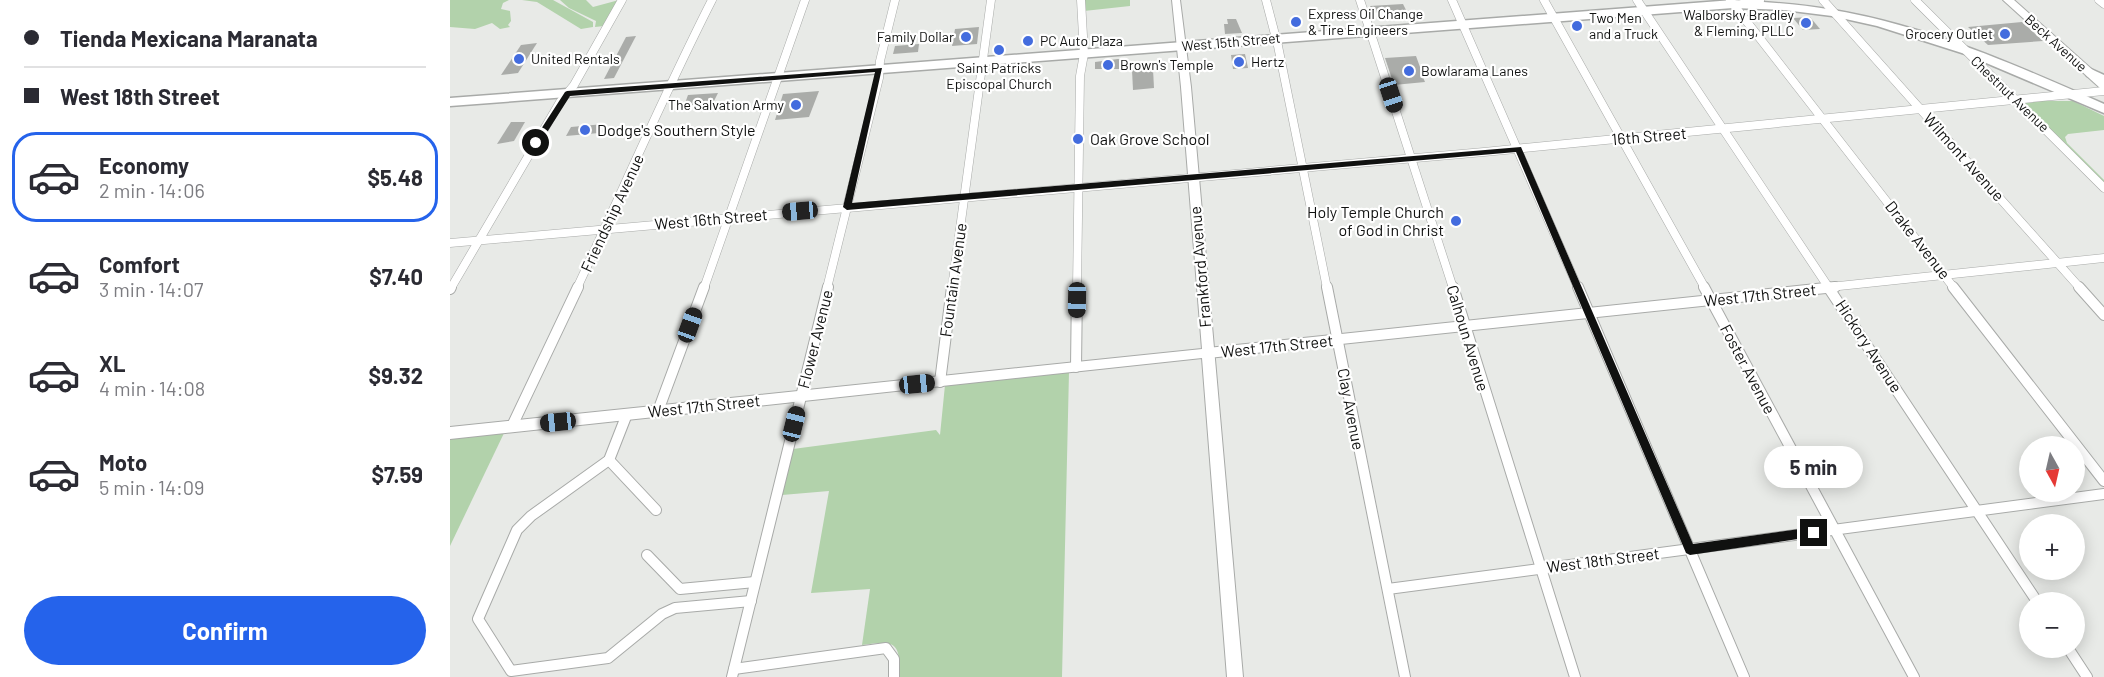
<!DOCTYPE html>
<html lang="en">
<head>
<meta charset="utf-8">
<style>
	body { margin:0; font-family:Barlow,sans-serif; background:#f2f2f3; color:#2b2b33; height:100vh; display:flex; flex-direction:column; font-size:22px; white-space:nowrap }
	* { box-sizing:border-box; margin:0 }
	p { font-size:20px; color:#7c7c81 }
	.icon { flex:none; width:33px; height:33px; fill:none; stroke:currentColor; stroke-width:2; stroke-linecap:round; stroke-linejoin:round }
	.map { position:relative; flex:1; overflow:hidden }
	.details { display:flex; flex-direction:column; background:#fff; width:450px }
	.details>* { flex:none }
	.guide { display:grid; align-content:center; height:132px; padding:0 24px; background:#fff }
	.needle { width:39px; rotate:172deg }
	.fabs { position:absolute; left:1569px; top:436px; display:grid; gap:12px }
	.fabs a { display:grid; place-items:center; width:66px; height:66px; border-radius:50%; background:#fff; box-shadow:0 3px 15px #0003; font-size:30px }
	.end { position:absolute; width:27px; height:27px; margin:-14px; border:8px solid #101110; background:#fff; box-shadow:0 0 0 3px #fff }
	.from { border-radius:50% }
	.bubble { position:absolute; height:42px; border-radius:21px; background:#fff; box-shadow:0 3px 15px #0003; font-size:20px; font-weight:700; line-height:42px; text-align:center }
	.car { position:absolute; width:18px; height:36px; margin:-18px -9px; border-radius:8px; box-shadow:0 0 4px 2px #0007; background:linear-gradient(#222 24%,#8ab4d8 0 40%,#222 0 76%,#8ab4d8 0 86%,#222 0) }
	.guide b { display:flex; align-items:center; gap:21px; height:57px; font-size:22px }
	.guide b+b { border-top:2px solid #e1e1e2 }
	.guide i { width:15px; height:15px; background:#2b2b33 }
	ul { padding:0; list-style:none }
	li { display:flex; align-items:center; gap:18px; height:90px; margin:0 12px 9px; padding:0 12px; border:3px solid transparent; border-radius:24px }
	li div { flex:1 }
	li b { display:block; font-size:22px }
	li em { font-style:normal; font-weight:700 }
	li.active { border-color:#2563eb }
	li>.icon { width:54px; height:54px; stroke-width:1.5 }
	.primary-button { display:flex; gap:12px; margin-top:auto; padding:12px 24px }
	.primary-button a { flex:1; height:69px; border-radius:36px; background:#2563eb; color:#fff; font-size:24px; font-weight:700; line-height:69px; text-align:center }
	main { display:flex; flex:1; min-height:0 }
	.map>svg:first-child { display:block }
	.green { fill:#b2d2ab }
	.building { fill:#aaaca9 }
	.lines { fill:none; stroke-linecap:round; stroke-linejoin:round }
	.street-far1-casing { stroke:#a8aaa8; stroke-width:9 }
	.street-casing { stroke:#a8aaa8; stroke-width:12 }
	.secondary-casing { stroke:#a8aaa8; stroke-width:2 }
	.primary-casing { stroke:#a8aaa8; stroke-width:2 }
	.highway-casing { stroke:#a8aaa8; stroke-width:3 }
	.street-far1 { stroke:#fff; stroke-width:8 }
	.street { stroke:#fff; stroke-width:10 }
	.secondary { fill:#fff; fill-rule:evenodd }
	.primary { fill:#fff; fill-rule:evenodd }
	.highway { fill:#fff; fill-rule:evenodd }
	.route { fill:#101110 }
	.poi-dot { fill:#436cde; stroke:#fff; stroke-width:2 }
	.labels { text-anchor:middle; stroke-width:4.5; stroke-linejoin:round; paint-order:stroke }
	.far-poi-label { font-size:14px; fill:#101110; stroke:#fff; text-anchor:start }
	.far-street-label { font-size:14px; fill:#101110; stroke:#fff }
	.poi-label { font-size:16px; fill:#101110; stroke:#fff; text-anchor:start }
	.street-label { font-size:16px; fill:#101110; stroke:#fff }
</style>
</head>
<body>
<main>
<section class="details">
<div class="guide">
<b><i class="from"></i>Tienda Mexicana Maranata</b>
<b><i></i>West 18th Street</b>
</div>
<ul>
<li class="active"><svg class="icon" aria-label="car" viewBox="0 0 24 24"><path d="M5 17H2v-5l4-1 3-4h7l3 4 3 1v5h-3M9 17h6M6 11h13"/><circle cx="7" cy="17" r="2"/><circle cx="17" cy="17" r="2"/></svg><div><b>Economy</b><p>2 min · 14:06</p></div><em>$5.48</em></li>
<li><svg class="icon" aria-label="car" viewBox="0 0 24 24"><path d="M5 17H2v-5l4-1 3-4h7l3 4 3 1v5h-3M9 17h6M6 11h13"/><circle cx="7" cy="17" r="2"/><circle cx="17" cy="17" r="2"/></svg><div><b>Comfort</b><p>3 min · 14:07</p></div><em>$7.40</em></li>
<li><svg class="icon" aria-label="car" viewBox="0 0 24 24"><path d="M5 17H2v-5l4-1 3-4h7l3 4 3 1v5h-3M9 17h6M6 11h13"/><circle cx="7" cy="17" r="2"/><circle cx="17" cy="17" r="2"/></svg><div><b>XL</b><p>4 min · 14:08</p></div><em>$9.32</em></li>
<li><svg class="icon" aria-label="car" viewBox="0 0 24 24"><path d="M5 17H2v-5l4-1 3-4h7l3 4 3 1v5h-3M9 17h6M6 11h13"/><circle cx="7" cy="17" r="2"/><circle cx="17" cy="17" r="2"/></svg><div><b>Moto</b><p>5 min · 14:09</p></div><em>$7.59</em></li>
</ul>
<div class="primary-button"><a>Confirm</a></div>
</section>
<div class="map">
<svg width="1654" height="677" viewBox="0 0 1654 677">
	<rect width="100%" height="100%" fill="#e8eae7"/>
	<g class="green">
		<polygon points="0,0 59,0 53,3 51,9 60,11 61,21 58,25 60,27 50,29 42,23 25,29 0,27"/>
		<polygon points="72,0 103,0 143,22 143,27 131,29 87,2"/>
		<polygon points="110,0 136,0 143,7 169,0 154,26 145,27 146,21 119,8"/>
		<polygon points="632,0 680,0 680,6 634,11"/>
		<polygon points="1592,101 1623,101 1654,116 1654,130 1618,134 1615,137 1617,143 1654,180 1654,185 1573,103"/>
		<path d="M619,372L612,677H450C450,642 446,640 412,645L420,589L361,593L379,491L332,495L343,449L486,430L490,435L495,385Z"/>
		<polygon points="55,431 0,546 0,437"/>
	</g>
	<g class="building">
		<polygon points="953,4 956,10 922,13 920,6"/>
		<polygon points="1360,17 1370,29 1353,30 1343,18"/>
		<polygon points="777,19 786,19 792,33 775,34 774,24 778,24"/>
		<polygon points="1572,22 1593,41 1538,45 1518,27"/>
		<polygon points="529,27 527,44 502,46 505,29"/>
		<polygon points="186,36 164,78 154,79 176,37"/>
		<polygon points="87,43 68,73 51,75 71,45"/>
		<polygon points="469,44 468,52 443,54 445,46"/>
		<polygon points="795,54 798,68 783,69 781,55"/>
		<polygon points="966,56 970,67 978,67 981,75 972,75 975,82 944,85 935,58"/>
		<polygon points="668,59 672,60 672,69 645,69 645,62"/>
		<polygon points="703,69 704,88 683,90 682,70"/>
		<polygon points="369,91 359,117 325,120 333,94"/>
		<polygon points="268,93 263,103 234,106 238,95"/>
		<polygon points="61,122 75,122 64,141 47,144"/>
		<polygon points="154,124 149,133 116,136 121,127"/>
	</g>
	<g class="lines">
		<defs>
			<g id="street-far1">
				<polyline points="816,0 828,46 877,288"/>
				<polyline points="910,0 1003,288"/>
				<polyline points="1002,0 1128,288"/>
				<polyline points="1094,0 1255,288"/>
				<polyline points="1187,0 1379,288"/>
				<polyline points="1280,0 1504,288"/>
				<polyline points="1373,0 1630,288"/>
				<polyline points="1465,0 1654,188"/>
				<polyline points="1649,0 1654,4"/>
				<polyline points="1292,4 1310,0"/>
				<polyline points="0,243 1034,152 1654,91"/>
				<polyline points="1,288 110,102 124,85 172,0"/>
				<path d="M127,288C172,192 214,94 262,0"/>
				<polyline points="254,288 355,0"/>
				<polyline points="377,288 429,78 430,61 445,0"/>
				<polyline points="502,288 541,0"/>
				<polyline points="627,288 630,76 634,54 631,0"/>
				<polyline points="1370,288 1654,258"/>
			</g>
			<g id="street">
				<polyline points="877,287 955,677"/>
				<polyline points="1003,287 1125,677"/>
				<polyline points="1128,287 1294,677"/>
				<polyline points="1254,287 1464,677"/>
				<polyline points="1378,287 1588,603"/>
				<polyline points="1503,287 1654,481"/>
				<polyline points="1629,287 1654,315"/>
				<polyline points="0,289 1,287"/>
				<polyline points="758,353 1385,287"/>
				<polyline points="626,367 627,287"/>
				<polyline points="490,382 502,287"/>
				<polyline points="208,411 254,287"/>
				<polyline points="177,414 159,460 81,516 67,530 28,619 61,671 158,658 212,614 225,608 301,601"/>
				<polyline points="62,426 128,287"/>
				<polyline points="159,460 206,510"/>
				<polyline points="197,555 230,589 305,582"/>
				<polyline points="938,589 1654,494"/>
				<polyline points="1618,648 1637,677"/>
				<polyline points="284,669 436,648 444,659 444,677"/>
				<polyline points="282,677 378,287"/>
			</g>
			<polygon id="secondary" points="722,0 730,0 741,87 793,677 777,677 752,358 0,439 0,427 752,349 731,87"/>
			<polygon id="primary" points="1553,0 1564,0 1654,80 1654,89 1650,88"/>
			<g id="highway">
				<path d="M1283,0C1316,2 1350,4 1383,10C1478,26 1566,65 1654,104V113L1515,54L1427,26L1382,16L1334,10L1283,8L0,106V98Z"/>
				<polygon points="1641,69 1654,75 1654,85 1637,76 1635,73 1637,70"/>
			</g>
		</defs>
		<use href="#street-far1" class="street-far1-casing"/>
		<use href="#street" class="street-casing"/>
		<use href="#secondary" class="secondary-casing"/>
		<use href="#primary" class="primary-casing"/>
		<use href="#highway" class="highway-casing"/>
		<use href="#street-far1" class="street-far1"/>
		<use href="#street" class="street"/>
		<use href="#secondary" class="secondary"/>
		<use href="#primary" class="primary"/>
		<use href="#highway" class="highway"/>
	</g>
	<polygon class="route" points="432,68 402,203 1071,147 1243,544 1364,527 1369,533 1368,536 1240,555 1236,553 1066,152 397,210 393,207 425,72 120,96 89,145 82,143 115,92 117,91"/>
	<g class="poi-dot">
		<circle cx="846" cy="22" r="6"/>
		<circle cx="1356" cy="23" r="6"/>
		<circle cx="1127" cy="26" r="6"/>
		<circle cx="1555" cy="34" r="6"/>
		<circle cx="516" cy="37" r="6"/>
		<circle cx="578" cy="41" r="6"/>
		<circle cx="549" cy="50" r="6"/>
		<circle cx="69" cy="59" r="6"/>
		<circle cx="789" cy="62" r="6"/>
		<circle cx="658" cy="65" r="6"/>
		<circle cx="959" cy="71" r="6"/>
		<circle cx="346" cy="105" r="6"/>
		<circle cx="135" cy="130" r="6"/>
		<circle cx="628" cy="139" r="6"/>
		<circle cx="1006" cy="221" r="6"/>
	</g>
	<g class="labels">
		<g class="far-poi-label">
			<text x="858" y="19">Express Oil Change<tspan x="858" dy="16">&amp; Tire Engineers</tspan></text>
			<text x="1344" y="20" text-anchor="end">Walborsky Bradley<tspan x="1344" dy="16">&amp; Fleming, PLLC</tspan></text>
			<text x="1139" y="23">Two Men<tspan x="1139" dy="16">and a Truck</tspan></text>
			<text x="1543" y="39" text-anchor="end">Grocery Outlet</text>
			<text x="504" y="42" text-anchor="end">Family Dollar</text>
			<text x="590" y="46">PC Auto Plaza</text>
			<text x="81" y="64">United Rentals</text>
			<text x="801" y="67">Hertz</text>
			<text x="670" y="70">Brown's Temple</text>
			<text x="549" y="73" text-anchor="middle">Saint Patricks<tspan x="549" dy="16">Episcopal Church</tspan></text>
			<text x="971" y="76">Bowlarama Lanes</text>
			<text x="334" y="110" text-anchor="end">The Salvation Army</text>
		</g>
		<g class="far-street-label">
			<text transform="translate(781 42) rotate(-5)" y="5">West 15th Street</text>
			<text transform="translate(1606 43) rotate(42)" y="5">Beck Avenue</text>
			<text transform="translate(1560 94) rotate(44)" y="5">Chestnut Avenue</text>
		</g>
		<g class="poi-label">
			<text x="147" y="136">Dodge's Southern Style</text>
			<text x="640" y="145">Oak Grove School</text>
			<text x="994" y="218" text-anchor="end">Holy Temple Church<tspan x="994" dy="18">of God in Christ</tspan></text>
		</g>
		<g class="street-label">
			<text transform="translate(1199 136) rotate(-5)" y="6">16th Street</text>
			<text transform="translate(1514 157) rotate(48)" y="6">Wilmont Avenue</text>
			<text transform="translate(162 213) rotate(-65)" y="6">Friendship Avenue</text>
			<text transform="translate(261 219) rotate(-5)" y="6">West 16th Street</text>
			<text transform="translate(1468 240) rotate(52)" y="6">Drake Avenue</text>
			<text transform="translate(750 267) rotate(-95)" y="6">Frankford Avenue</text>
			<text transform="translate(503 280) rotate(-82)" y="6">Fountain Avenue</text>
			<text transform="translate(1310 295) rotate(-6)" y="6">West 17th Street</text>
			<text transform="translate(1018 338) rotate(73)" y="6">Calhoun Avenue</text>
			<text transform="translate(365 339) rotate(-76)" y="6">Flower Avenue</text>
			<text transform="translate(827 346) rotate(-6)" y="6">West 17th Street</text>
			<text transform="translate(1419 346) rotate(57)" y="6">Hickory Avenue</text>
			<text transform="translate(1298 369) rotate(62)" y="6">Foster Avenue</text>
			<text transform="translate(254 406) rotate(-6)" y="6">West 17th Street</text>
			<text transform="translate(901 409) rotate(79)" y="6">Clay Avenue</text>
			<text transform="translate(1153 560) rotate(-7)" y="6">West 18th Street</text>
		</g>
	</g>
</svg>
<div class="fabs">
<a><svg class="needle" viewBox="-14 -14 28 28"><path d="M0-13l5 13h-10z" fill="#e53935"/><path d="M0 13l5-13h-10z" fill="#7c7c81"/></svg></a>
<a>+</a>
<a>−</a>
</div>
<i class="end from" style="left:86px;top:143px"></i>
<i class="end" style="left:1364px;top:533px"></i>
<div class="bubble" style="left:1314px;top:446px;width:99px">5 min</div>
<i class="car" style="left:941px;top:95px;rotate:162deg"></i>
<i class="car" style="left:350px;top:211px;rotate:265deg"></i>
<i class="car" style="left:627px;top:300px;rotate:181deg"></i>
<i class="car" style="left:240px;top:325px;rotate:20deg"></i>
<i class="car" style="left:467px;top:384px;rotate:84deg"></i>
<i class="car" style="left:108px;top:422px;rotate:264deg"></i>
<i class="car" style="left:344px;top:424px;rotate:14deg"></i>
</div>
</main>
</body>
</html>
